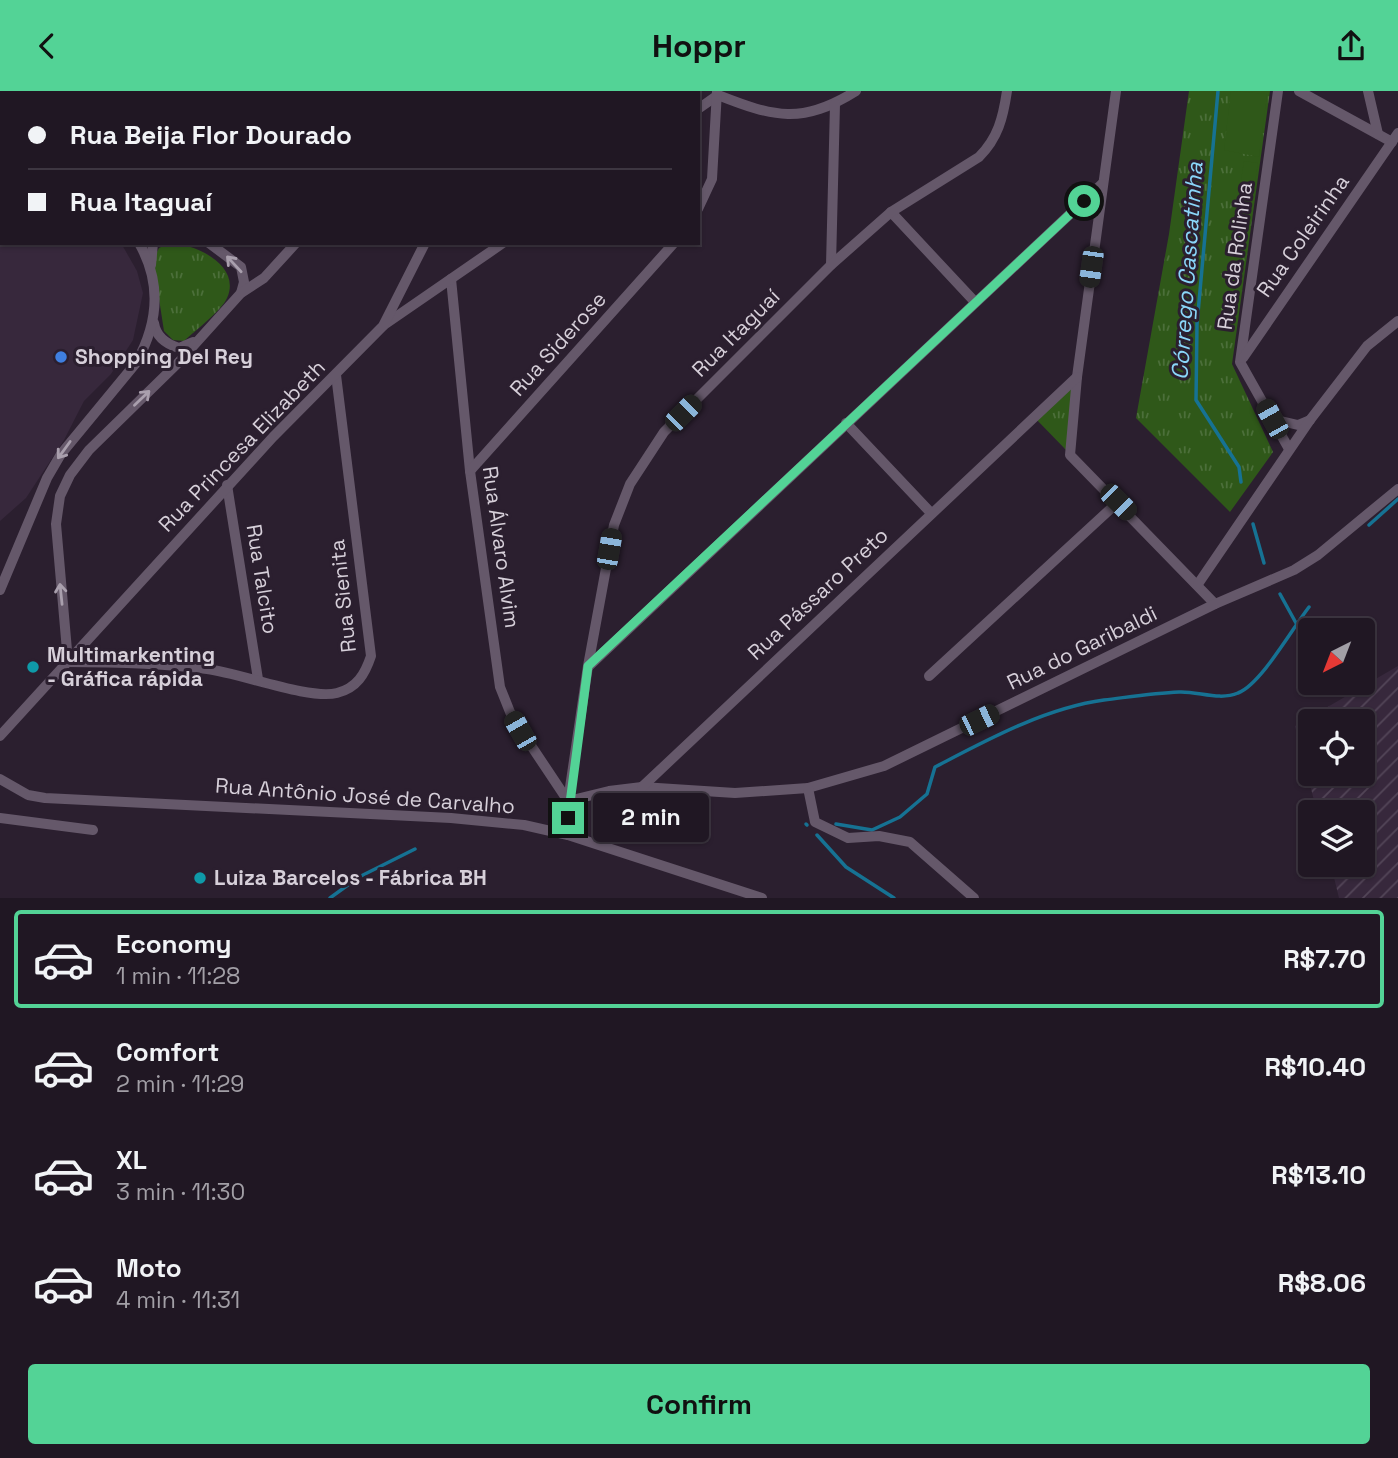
<!DOCTYPE html>
<html lang="en">
<head>
<meta charset="utf-8">
<style>
	body { margin:0; font-family:"Space Grotesk",sans-serif; background:#2d2430; color:#f1f3f6; height:100vh; display:flex; flex-direction:column; font-size:26px; white-space:nowrap }
	* { box-sizing:border-box; margin:0 }
	p { font-size:23px; color:#a29fa6 }
	.icon { flex:none; width:38px; height:38px; fill:none; stroke:currentColor; stroke-width:2; stroke-linecap:round; stroke-linejoin:round }
	.map { position:relative; height:807px; overflow:hidden }
	.drawer { display:flex; flex-direction:column; background:#201723; flex:1 }
	.drawer>* { flex:none }
	.banner { position:absolute; left:0px; top:0px; width:700px; height:154px; box-shadow:0 2px 5px #0004,0 0 0 2px #3d3641; display:grid; align-content:center; height:154px; padding:0 28px; background:#201723 }
	.needle { width:46px; rotate:222deg }
	.controls { position:absolute; left:1298px; top:527px; display:grid; gap:14px }
	.controls a { display:grid; place-items:center; width:77px; height:77px; border-radius:7px; background:#201723; box-shadow:0 2px 5px #0004,0 0 0 2px #3d3641; font-size:35px }
	.end { position:absolute; width:32px; height:32px; margin:-16px; border:9px solid #53d396; background:#111; box-shadow:0 0 0 4px #111 }
	.from { border-radius:50% }
	.bubble { position:absolute; height:49px; border-radius:7px; background:#201723; box-shadow:0 2px 5px #0004,0 0 0 2px #3d3641; font-size:23px; font-weight:600; line-height:49px; text-align:center }
	.car { position:absolute; width:21px; height:42px; margin:-21px -10px; border-radius:9px; box-shadow:0 0 5px 2px #0007; background:linear-gradient(#222 24%,#8ab4d8 0 40%,#222 0 76%,#8ab4d8 0 86%,#222 0) }
	.banner b { display:flex; align-items:center; gap:24px; height:66px; font-size:26px }
	.banner b+b { border-top:2px solid #3d3641 }
	.banner i { width:18px; height:18px; background:#f1f3f6 }
	ul { padding:12px 0 0; list-style:none }
	li { display:flex; align-items:center; gap:21px; height:98px; margin:0 14px 10px; padding:0 14px; border:4px solid transparent; border-radius:7px }
	li div { flex:1 }
	li b { display:block; font-size:26px }
	li em { font-style:normal; font-weight:600 }
	li.active { border-color:#53d396 }
	li>.icon { width:63px; height:63px; stroke-width:1.5 }
	.primary-button { display:flex; gap:14px; margin-top:auto; padding:14px 28px }
	.primary-button a { flex:1; height:80px; border-radius:7px; background:#53d396; color:#111; font-size:28px; font-weight:600; line-height:80px; text-align:center }
	header { display:flex; justify-content:space-between; align-items:center; height:91px; padding:0 28px; background:#53d396; color:#111; font-size:32px; font-weight:600 }
	.map>svg:first-child { display:block }
	.built { fill:#37283c }
	.industrial { fill:url(#industrial-furrows); fill-rule:evenodd }
	.grass { fill:url(#grass-tufts) }
	.pitch { fill:#2f5819 }
	.lines { fill:none; stroke-linecap:round; stroke-linejoin:round }
	.stream { stroke:#167293; stroke-width:3.5 }
	.minor { stroke:#65586a; stroke-width:10 }
	.oneway { stroke:#a99fad }
	.route { stroke:#53d396; stroke-width:9 }
	.shop-dot { fill:#3f7fe0; stroke:#2b1f2f; stroke-width:2.5 }
	.culture-dot { fill:#0f9aa8; stroke:#2b1f2f; stroke-width:2.5 }
	.labels { text-anchor:middle; stroke-width:6; stroke-linejoin:round; paint-order:stroke }
	.street-label { font-size:21px; fill:#d6cfd9; stroke:#2b1f2f }
	.poi-label { font-size:21px; font-weight:bold; fill:#d6cfd9; stroke:#2b1f2f; text-anchor:start }
	.water-label { font-size:23px; font-style:italic; fill:#8ad6f8; stroke:#2b1f2f }
</style>
</head>
<body>
<header><svg class="icon" aria-label="back" viewBox="0 0 24 24"><path d="M15 5l-7 7 7 7"/></svg>Hoppr<svg class="icon" aria-label="share" viewBox="0 0 24 24"><path d="M12 15V3M7 8l5-5 5 5M5 13v7h14v-7"/></svg></header>
<div class="map">
<svg width="1398" height="807" viewBox="0 0 1398 807">
	<defs>
		<pattern id="industrial-furrows" width="10" height="10" patternUnits="userSpaceOnUse" patternTransform="scale(1.75)"><rect width="10" height="10" fill="#37283c"/><path d="M-1 1l2-2M0 10L10 0M9 11l2-2" fill="none" stroke="#534658"/></pattern>
		<pattern id="grass-tufts" width="24" height="20" patternUnits="userSpaceOnUse" patternTransform="scale(1.75)"><rect width="24" height="20" fill="#2f5819"/><path d="M3 7l-1-3M5 7V3M7 7l1-3M15 17l-1-3M17 17v-4M19 17l1-3" fill="none" stroke="#4c6f3a"/></pattern>
	</defs>
	<rect width="100%" height="100%" fill="#2b1f2f"/>
	<polygon class="built" points="0,100 2,152 121,152 137,180 143,202 133,249 111,283 84,310 64,349 26,407 0,430"/>
	<path class="industrial" d="M1398,575V807H1339L1331,774H1363V721H1317L1295,635ZM1311,630H1363V682H1311Z"/>
	<g class="grass">
		<polygon points="277,0 382,0 275,2"/>
		<polygon points="1189,0 1270,0 1232,273 1273,361 1230,421 1136,327 1169,143"/>
		<path d="M169,152C194,152 242,174 227,207C222,219 195,240 184,250L173,249L164,240L153,169L159,157Z"/>
		<polygon points="1077,289 1070,363 1034,326"/>
	</g>
	<g class="pitch">
		<polygon points="1231,0 1267,3 1259,66 1224,59"/>
		<polygon points="1244,70 1258,72 1253,104 1239,102"/>
	</g>
	<g class="lines">
		<g class="stream">
			<polyline points="1218,0 1197,233 1196,309 1239,376 1241,391"/>
			<polyline points="1253,433 1264,472"/>
			<polyline points="1369,434 1398,408"/>
			<polyline points="1280,503 1296,532"/>
			<polyline points="806,733 807,734"/>
			<path d="M836,733L872,739L900,726L927,703L935,676C987,649 1045,617 1104,609C1129,606 1154,602 1179,601C1198,600 1219,610 1238,602C1261,593 1292,538 1309,516"/>
			<polyline points="817,744 846,776 894,807"/>
			<polyline points="330,807 359,786 415,758"/>
		</g>
		<g class="minor">
			<polyline points="135,0 137,2"/>
			<polyline points="1116,0 1077,286 1070,364 1215,513"/>
			<polyline points="1278,0 1240,271 1289,358"/>
			<polyline points="1299,0 1392,51"/>
			<polyline points="1368,0 1378,43"/>
			<polyline points="194,2 197,0"/>
			<polyline points="257,2 259,0"/>
			<polyline points="390,2 391,0"/>
			<polyline points="501,2 504,0"/>
			<path d="M698,18L718,4C774,26 802,34 856,0"/>
			<polyline points="0,68 2,69"/>
			<polyline points="0,85 2,85"/>
			<polyline points="698,118 712,88 717,0"/>
			<polyline points="891,121 975,211"/>
			<polyline points="209,152 241,176 244,191 241,202"/>
			<polyline points="151,174 153,152"/>
			<polyline points="831,174 835,13"/>
			<polyline points="451,188 470,380 500,596 512,626 568,710 609,700 642,696 735,702 808,697 884,675 1215,513 1294,479 1318,464 1398,398"/>
			<path d="M154,232C156,246 166,253 179,257L193,251"/>
			<polyline points="384,234 503,152"/>
			<polyline points="1243,267 1398,42"/>
			<polyline points="1272,328 1298,334 1310,329"/>
			<polyline points="846,332 931,422"/>
			<polyline points="470,380 674,152"/>
			<polyline points="227,394 258,588"/>
			<polyline points="1198,493 1310,329 1367,255 1398,230"/>
			<path d="M0,499L47,387L61,363L136,272C158,233 162,192 139,152"/>
			<path d="M68,571C114,571 160,572 207,578C240,582 309,609 337,602C357,597 365,583 371,565L336,284"/>
			<polyline points="68,571 56,433 60,405 70,384 89,359 177,273 241,202 264,187 296,152"/>
			<polyline points="589,575 1102,93"/>
			<polyline points="929,585 1118,411"/>
			<polyline points="0,645 273,346 383,235 425,152"/>
			<polyline points="0,688 28,704 45,707 451,727 524,734 568,744 762,807"/>
			<polyline points="642,696 1077,286"/>
			<polyline points="808,697 815,731 848,747 879,745 910,751 974,807"/>
			<polyline points="0,727 93,739"/>
			<path d="M568,744V710L588,575L614,434L630,393L664,341L831,174L891,121L979,66C998,47 1003,27 1007,0"/>
		</g>
	</g>
	<defs><path id="oneway-shaft" d="M-6 0H5M1.5-3L5.5 0L1.5 3" fill="none" stroke-width="1.6" stroke-linecap="round" stroke-linejoin="round" transform="scale(1.75)"/></defs>
	<g class="oneway">
		<use href="#oneway-shaft" transform="translate(234 173) rotate(-133)"/>
		<use href="#oneway-shaft" transform="translate(142 307) rotate(-44)"/>
		<use href="#oneway-shaft" transform="translate(64 359) rotate(126)"/>
		<use href="#oneway-shaft" transform="translate(61 503) rotate(-96)"/>
	</g>
	<g class="lines">
		<polyline class="route" points="568,727 588,575 1084,110"/>
	</g>
	<circle class="shop-dot" cx="61" cy="266" r="7"/>
	<g class="culture-dot">
		<circle cx="33" cy="576" r="7"/>
		<circle cx="200" cy="787" r="7"/>
	</g>
	<g class="labels">
		<g class="street-label">
			<text transform="translate(1303 145) rotate(-55)" y="7">Rua Coleirinha</text>
			<text transform="translate(1235 165) rotate(-82)" y="7">Rua da Rolinha</text>
			<text transform="translate(736 242) rotate(-45)" y="7">Rua Itaguaí</text>
			<text transform="translate(558 253) rotate(-48)" y="7">Rua Siderose</text>
			<text transform="translate(242 355) rotate(-46)" y="7">Rua Princesa Elizabeth</text>
			<text transform="translate(501 456) rotate(82)" y="7">Rua Álvaro Alvim</text>
			<text transform="translate(262 488) rotate(81)" y="7">Rua Talcito</text>
			<text transform="translate(818 503) rotate(-43)" y="7">Rua Pássaro Preto</text>
			<text transform="translate(343 505) rotate(-96)" y="7">Rua Sienita</text>
			<text transform="translate(1082 557) rotate(-26)" y="7">Rua do Garibaldi</text>
			<text transform="translate(365 705) rotate(4)" y="7">Rua Antônio José de Carvalho</text>
		</g>
		<g class="poi-label">
			<text x="75" y="273">Shopping Del Rey</text>
			<text x="47" y="571">Multimarkenting<tspan x="47" dy="24">- Gráfica rápida</tspan></text>
			<text x="214" y="794">Luiza Barcelos - Fábrica BH</text>
		</g>
		<g class="water-label">
			<text transform="translate(1187 180) rotate(-86)" y="8">Córrego Cascatinha</text>
		</g>
	</g>
</svg>
<div class="controls">
<a><svg class="needle" viewBox="-14 -14 28 28"><path d="M0-13l5 13h-10z" fill="#e53935"/><path d="M0 13l5-13h-10z" fill="#a29fa6"/></svg></a>
<a><svg class="icon" aria-label="locate" viewBox="0 0 24 24"><circle cx="12" cy="12" r="6"/><path d="M12 2v4M12 18v4M2 12h4M18 12h4"/></svg></a>
<a><svg class="icon" aria-label="layers" viewBox="0 0 24 24"><path d="M12 4l9 5-9 5-9-5zM3 14l9 5 9-5"/></svg></a>
</div>
<i class="end from" style="left:1084px;top:110px"></i>
<i class="end" style="left:568px;top:727px"></i>
<div class="bubble" style="left:593px;top:702px;width:116px">2 min</div>
<i class="car" style="left:1091px;top:176px;rotate:188deg"></i>
<i class="car" style="left:683px;top:322px;rotate:45deg"></i>
<i class="car" style="left:1272px;top:328px;rotate:331deg"></i>
<i class="car" style="left:1118px;top:411px;rotate:135deg"></i>
<i class="car" style="left:609px;top:458px;rotate:10deg"></i>
<i class="car" style="left:979px;top:629px;rotate:64deg"></i>
<i class="car" style="left:520px;top:640px;rotate:330deg"></i>
<div class="banner">
<b><i class="from"></i>Rua Beija Flor Dourado</b>
<b><i></i>Rua Itaguaí</b>
</div>
</div>
<section class="drawer">
<ul>
<li class="active"><svg class="icon" aria-label="car" viewBox="0 0 24 24"><path d="M5 17H2v-5l4-1 3-4h7l3 4 3 1v5h-3M9 17h6M6 11h13"/><circle cx="7" cy="17" r="2"/><circle cx="17" cy="17" r="2"/></svg><div><b>Economy</b><p>1 min · 11:28</p></div><em>R$7.70</em></li>
<li><svg class="icon" aria-label="car" viewBox="0 0 24 24"><path d="M5 17H2v-5l4-1 3-4h7l3 4 3 1v5h-3M9 17h6M6 11h13"/><circle cx="7" cy="17" r="2"/><circle cx="17" cy="17" r="2"/></svg><div><b>Comfort</b><p>2 min · 11:29</p></div><em>R$10.40</em></li>
<li><svg class="icon" aria-label="car" viewBox="0 0 24 24"><path d="M5 17H2v-5l4-1 3-4h7l3 4 3 1v5h-3M9 17h6M6 11h13"/><circle cx="7" cy="17" r="2"/><circle cx="17" cy="17" r="2"/></svg><div><b>XL</b><p>3 min · 11:30</p></div><em>R$13.10</em></li>
<li><svg class="icon" aria-label="car" viewBox="0 0 24 24"><path d="M5 17H2v-5l4-1 3-4h7l3 4 3 1v5h-3M9 17h6M6 11h13"/><circle cx="7" cy="17" r="2"/><circle cx="17" cy="17" r="2"/></svg><div><b>Moto</b><p>4 min · 11:31</p></div><em>R$8.06</em></li>
</ul>
<div class="primary-button"><a>Confirm</a></div>
</section>
</body>
</html>
